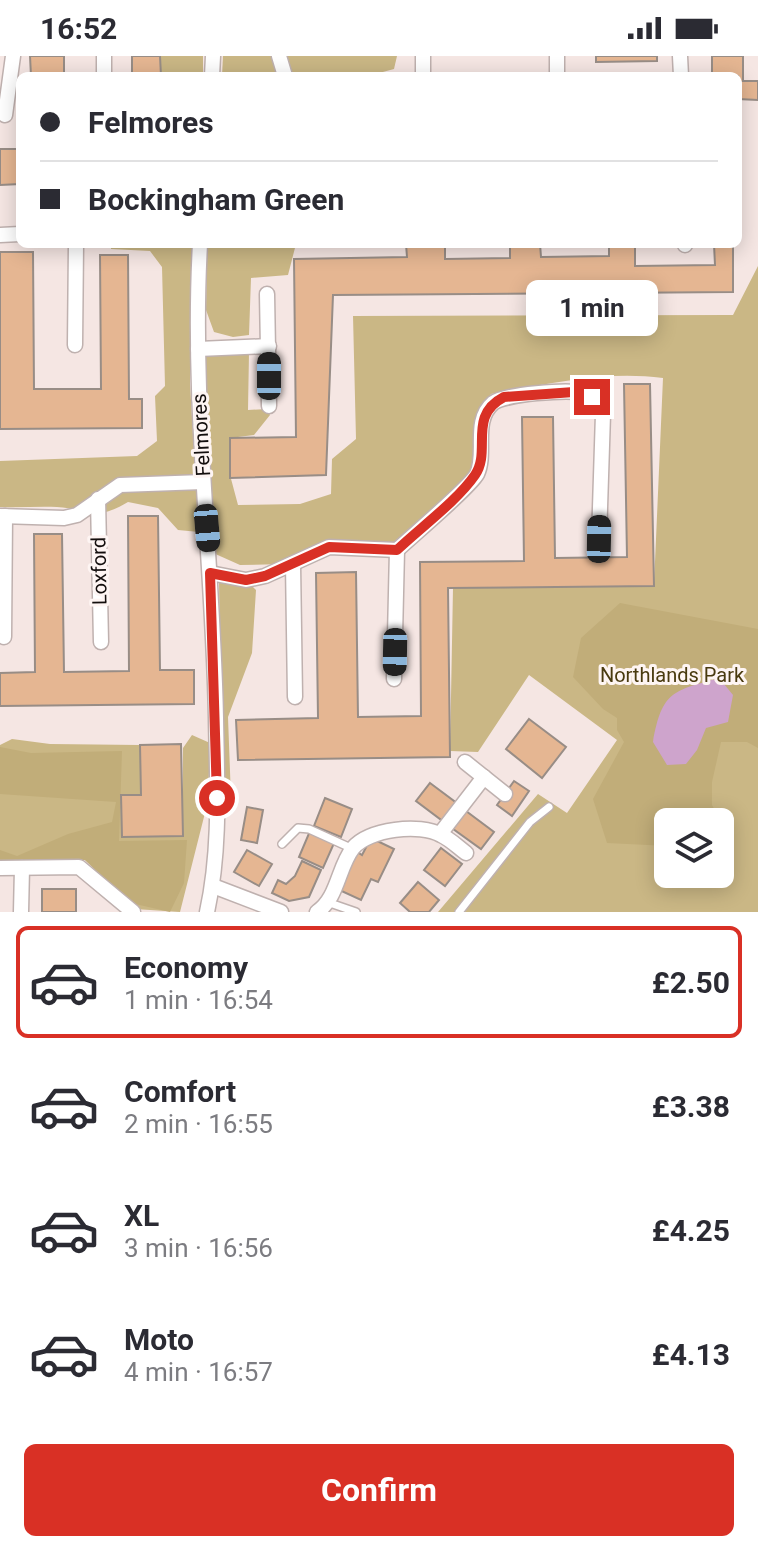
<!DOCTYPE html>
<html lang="en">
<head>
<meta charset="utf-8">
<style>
	body { margin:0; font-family:Roboto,sans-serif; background:#f7f7f7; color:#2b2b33; height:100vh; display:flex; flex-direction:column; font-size:30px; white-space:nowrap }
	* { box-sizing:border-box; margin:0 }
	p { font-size:26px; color:#7c7c81 }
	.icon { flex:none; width:44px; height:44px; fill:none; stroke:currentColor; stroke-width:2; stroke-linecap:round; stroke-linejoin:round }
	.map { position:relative; height:856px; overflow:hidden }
	.panel { display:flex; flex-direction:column; background:#fff; flex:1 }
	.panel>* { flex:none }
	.hud { position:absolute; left:16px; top:16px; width:726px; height:176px; border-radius:12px; box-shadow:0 4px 20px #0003; display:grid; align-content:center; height:176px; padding:0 24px; background:#fff }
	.controls { position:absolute; left:654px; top:752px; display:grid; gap:16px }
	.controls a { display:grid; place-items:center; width:80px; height:80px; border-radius:12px; background:#fff; box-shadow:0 4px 20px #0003; font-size:40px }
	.end { position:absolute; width:36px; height:36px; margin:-18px; border:10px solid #d93025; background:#fff; box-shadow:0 0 0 4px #fff }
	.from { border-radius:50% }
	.bubble { position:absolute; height:56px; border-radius:12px; background:#fff; box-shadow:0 4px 20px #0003; font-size:26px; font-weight:700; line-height:56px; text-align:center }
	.car { position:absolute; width:24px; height:48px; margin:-24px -12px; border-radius:10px; box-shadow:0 0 6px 2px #0007; background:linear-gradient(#222 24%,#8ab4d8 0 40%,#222 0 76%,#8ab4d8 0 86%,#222 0) }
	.hud b { display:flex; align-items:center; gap:28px; height:76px; font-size:30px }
	.hud b+b { border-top:2px solid #e1e1e2 }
	.hud i { width:20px; height:20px; background:#2b2b33 }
	ul { padding:14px 0 0; list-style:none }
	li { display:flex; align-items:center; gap:24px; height:112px; margin:0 16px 12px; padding:0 8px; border:4px solid transparent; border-radius:12px }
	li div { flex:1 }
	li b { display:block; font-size:30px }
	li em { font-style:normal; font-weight:700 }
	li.current { border-color:#d93025 }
	li>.icon { width:72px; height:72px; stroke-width:1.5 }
	.button { display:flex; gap:16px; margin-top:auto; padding:16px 24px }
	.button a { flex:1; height:92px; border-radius:12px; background:#d93025; color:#fff; font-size:32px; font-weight:700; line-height:92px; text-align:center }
	.status { display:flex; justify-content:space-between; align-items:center; height:56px; padding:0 40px; background:#fff; direction:ltr }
	.status svg { height:22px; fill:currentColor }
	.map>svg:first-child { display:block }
	.green { fill:#cab785; fill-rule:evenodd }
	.forest { fill:#c1ad79 }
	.water { fill:#cea4cc }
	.building { fill:#e5b692; stroke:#988d86; stroke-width:2 }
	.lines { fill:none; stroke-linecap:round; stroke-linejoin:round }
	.service-casing { stroke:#bfb1af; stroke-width:10 }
	.minor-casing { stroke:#bfb1af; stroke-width:17 }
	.service { stroke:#fff; stroke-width:7 }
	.minor { stroke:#fff; stroke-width:14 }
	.route { stroke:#d93025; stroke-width:10 }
	.labels { text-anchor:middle; stroke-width:6; stroke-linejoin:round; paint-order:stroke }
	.street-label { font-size:20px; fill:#130e0d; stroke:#fef5f3 }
	.park-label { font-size:20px; fill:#493a0f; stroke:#fef5f3 }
</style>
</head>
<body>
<div class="status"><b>16:52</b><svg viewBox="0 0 49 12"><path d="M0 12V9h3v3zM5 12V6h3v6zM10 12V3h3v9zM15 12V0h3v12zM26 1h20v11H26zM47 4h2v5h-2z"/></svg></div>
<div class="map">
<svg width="758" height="856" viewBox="0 0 758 856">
	<rect width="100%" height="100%" fill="#f5e6e3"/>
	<g class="green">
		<polygon points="160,0 203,0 203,20 161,20"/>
		<polygon points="223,0 397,0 394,13 368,20 222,20"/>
		<path d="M111,188H192L190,328L199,476L178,474L158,452L128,446C95,466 89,453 57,451C38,450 19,452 0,451V405L137,400L157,385L155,340L165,330L162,211L150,195L111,193Z"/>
		<polygon points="207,188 296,188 288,219 251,222 249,279 233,281 214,276 206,254"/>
		<path d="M758,210V856H438L538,738L567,757L617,684L529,619L478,696L450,695L453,532L654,529L663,322C605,314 548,328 491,338L478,366L477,418L397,494L324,490L286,508L240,509L211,496L201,297L249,296L248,354L267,353L270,359L254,379L230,382V419L238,449L300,448L331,438L332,403L356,383L353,260L733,259ZM668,766H720V818H668Z"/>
		<polygon points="219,524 246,524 256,534 252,597 228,661 231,742 222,741"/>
		<polygon points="192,679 210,687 208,745 180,856 135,853 85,804 0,804 0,689 12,683 50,688 140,689 141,739 121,739 122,781 183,780 183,692"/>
	</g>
	<g class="forest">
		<polygon points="620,547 758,573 758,692 747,686 721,686 712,726 712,749 729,782 720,786 720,766 668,766 668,790 607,787 593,743 624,686 617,674 617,662 603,653 573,621 581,582"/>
		<polygon points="0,691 31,697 122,695 119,785 187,784 184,827 170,856 131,847 85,804 0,805 0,794 17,800 68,778 112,766 116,746 0,738"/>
	</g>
	<path class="water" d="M719,622L733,639L728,666L706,672L697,694L686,708L667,709L653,686C662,635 673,635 719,622Z"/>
	<g class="building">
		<polygon points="30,0 64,0 64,20 31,20"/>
		<polygon points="132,0 160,0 161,20 132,20"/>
		<polygon points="596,0 657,0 657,5 596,6"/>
		<polygon points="712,0 743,0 743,25 758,25 758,44 738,43 738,20 712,20"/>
		<polygon points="0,93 20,93 20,128 0,129"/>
		<polygon points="406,188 445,188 445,203 510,202 510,188 540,188 541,201 609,200 609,188 635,188 635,210 715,209 714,188 733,188 733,236 333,239 326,419 230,422 230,382 296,381 294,203 407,201"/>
		<polygon points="0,196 33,196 34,333 101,333 100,199 128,199 129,343 142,343 142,372 0,373"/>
		<polygon points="624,328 650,328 654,530 448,532 450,701 238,704 236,664 318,662 316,517 356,516 358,661 421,660 420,506 524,505 522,361 553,361 555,502 627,501"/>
		<polygon points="128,460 158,460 160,614 194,614 194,648 0,650 0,617 35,616 34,478 62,478 64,616 129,615"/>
		<polygon points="529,663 566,691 542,722 506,693"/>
		<polygon points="181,688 183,780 122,781 121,739 141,739 140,689"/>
		<polygon points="514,725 529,735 512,760 497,749"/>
		<polygon points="430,727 458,748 444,766 416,745"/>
		<polygon points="325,742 352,753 341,781 314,770"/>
		<polygon points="247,751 263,754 257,787 241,784"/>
		<polygon points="462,752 494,776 481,793 449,770"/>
		<polygon points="310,775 335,785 323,812 299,801"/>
		<polygon points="371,782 394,793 378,826 371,823 361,844 335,832 354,794 362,799"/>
		<polygon points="441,792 462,808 445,830 424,814"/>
		<polygon points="247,794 272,808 259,830 234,816"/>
		<polygon points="302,805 321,814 309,841 289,845 272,837 278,824 286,828 295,820"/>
		<polygon points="418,826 439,844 429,856 410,856 400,847"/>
		<rect x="42" y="833" width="34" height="23"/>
	</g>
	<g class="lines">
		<defs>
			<g id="service">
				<polyline points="282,788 298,772 309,773 353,793"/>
				<polyline points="327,846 356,856"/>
				<polyline points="459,856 530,766 549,751"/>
			</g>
			<g id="minor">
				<polyline points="279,0 285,20"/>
				<polyline points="423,0 423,20"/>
				<polyline points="680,0 681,20"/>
				<polyline points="104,20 104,0"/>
				<polyline points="212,20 213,0"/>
				<polyline points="557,20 557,0"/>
				<polyline points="5,59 13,0"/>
				<polyline points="0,179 20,178"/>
				<path d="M200,188C191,346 213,504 216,662C217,728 221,792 207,856"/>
				<polyline points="685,189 685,188"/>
				<polyline points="267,238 269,350"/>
				<polyline points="75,289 76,188"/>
				<polyline points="198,293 269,290"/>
				<polyline points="98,443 101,586"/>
				<polyline points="0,460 64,462 77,459 120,429 203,426"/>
				<polyline points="293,508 295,641"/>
				<path d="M210,517L246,524L265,520L329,491L397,494C412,480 470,431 477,418C487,397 472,365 493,347C504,338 568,333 583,337C595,341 599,348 603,358L599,483"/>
				<polyline points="4,581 5,460"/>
				<polyline points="394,623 397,494"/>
				<polyline points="465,706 505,738"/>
				<polyline points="440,778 484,721"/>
				<polyline points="0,812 79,811 133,856"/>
				<polyline points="213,830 281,856"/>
				<polyline points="21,856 22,812"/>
				<path d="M317,856C338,842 338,811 353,792C369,773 420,767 441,779C450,783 458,791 466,797"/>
			</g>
		</defs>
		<use href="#service" class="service-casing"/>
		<use href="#minor" class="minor-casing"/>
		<use href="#service" class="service"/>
		<use href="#minor" class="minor"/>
	</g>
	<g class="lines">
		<path class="route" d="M217,742L210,517L246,524L265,520L329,491L397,494C420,472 457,445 475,419C492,395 467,360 504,341L574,336L592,341"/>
	</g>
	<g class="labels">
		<g class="street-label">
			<text transform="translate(201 379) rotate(-93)" y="7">Felmores</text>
			<text transform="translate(99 515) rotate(-91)" y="7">Loxford</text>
		</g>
		<g class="park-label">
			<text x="672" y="626">Northlands Park</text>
		</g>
	</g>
</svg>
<div class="controls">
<a><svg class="icon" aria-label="layers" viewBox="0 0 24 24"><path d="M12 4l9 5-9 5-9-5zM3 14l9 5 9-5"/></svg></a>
</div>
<i class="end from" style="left:217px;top:742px"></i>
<i class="end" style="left:592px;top:341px"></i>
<div class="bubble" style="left:526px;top:224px;width:132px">1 min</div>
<i class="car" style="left:269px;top:320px;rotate:0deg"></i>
<i class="car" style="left:207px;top:472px;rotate:175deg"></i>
<i class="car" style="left:599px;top:483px;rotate:1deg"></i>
<i class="car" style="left:395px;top:596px;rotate:181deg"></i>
<div class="hud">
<b><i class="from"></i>Felmores</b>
<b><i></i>Bockingham Green</b>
</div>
</div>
<section class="panel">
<ul>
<li class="current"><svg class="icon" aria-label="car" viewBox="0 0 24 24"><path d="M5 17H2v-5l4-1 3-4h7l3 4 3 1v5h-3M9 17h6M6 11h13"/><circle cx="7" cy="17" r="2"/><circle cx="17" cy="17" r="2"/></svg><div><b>Economy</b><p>1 min · 16:54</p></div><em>£2.50</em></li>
<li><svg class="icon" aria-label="car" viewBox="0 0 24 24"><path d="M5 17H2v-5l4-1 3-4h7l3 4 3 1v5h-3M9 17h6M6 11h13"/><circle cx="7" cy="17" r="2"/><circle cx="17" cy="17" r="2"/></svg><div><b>Comfort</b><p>2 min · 16:55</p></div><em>£3.38</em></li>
<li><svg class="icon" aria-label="car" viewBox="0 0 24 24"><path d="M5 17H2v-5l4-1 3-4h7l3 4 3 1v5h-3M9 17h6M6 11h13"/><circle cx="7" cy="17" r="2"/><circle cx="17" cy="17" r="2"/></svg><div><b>XL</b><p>3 min · 16:56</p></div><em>£4.25</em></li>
<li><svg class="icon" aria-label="car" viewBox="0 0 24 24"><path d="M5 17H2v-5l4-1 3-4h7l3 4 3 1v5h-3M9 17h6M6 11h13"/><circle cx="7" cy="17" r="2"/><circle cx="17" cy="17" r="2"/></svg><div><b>Moto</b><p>4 min · 16:57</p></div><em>£4.13</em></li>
</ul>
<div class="button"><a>Confirm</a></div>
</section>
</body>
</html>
